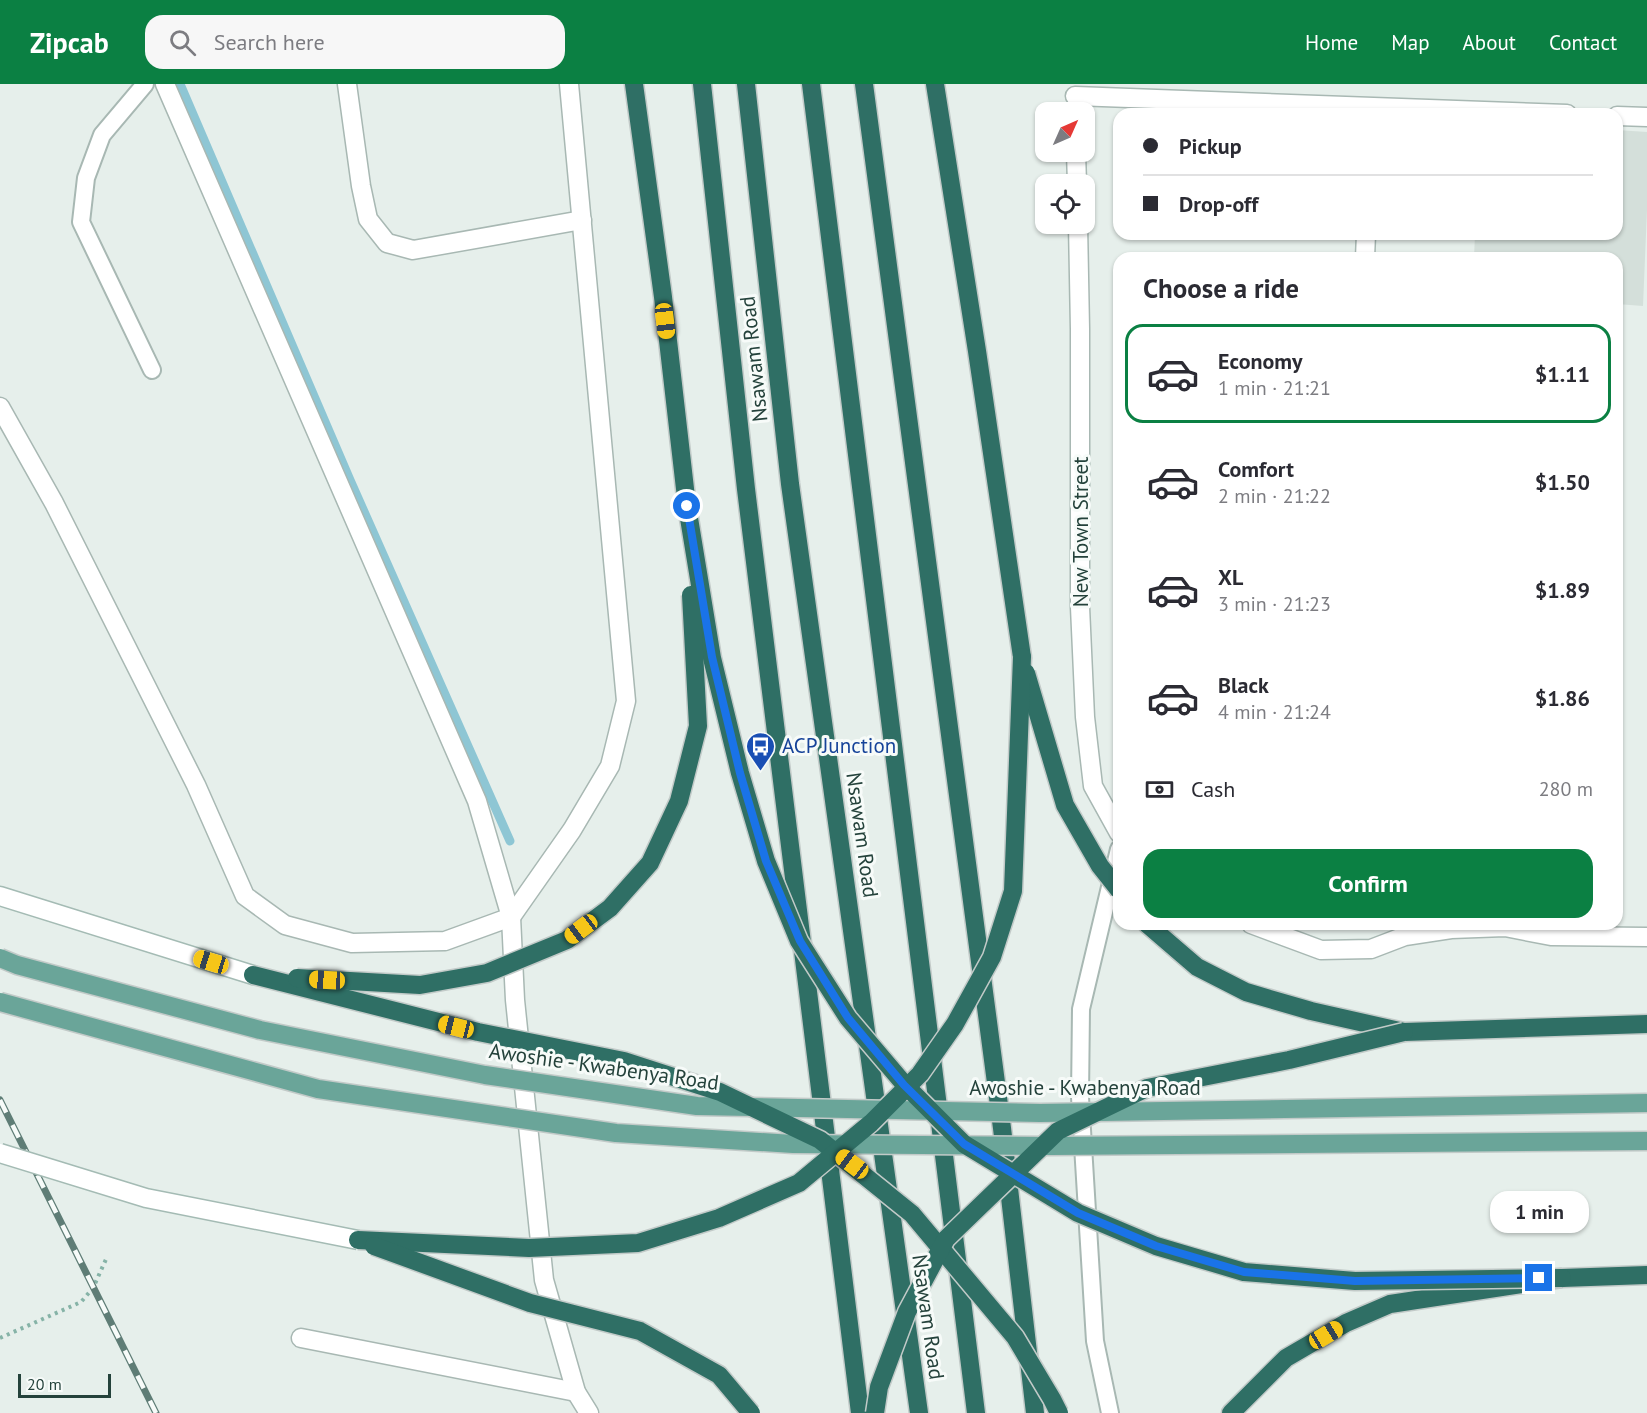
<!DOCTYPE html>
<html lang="en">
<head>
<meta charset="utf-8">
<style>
	body { margin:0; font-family:"PT Sans",sans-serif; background:#f7f7f7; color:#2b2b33; height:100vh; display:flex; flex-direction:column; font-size:22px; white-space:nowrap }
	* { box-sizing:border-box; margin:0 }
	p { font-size:20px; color:#7c7c81 }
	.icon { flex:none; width:33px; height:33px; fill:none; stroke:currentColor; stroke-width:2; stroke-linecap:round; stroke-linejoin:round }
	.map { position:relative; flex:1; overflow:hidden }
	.sheet { position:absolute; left:1113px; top:168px; width:510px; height:678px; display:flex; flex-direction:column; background:#fff; border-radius:18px; box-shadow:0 2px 4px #0004 }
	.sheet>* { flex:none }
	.guide { position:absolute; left:1113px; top:24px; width:510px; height:132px; border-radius:18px; box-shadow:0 2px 4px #0004; display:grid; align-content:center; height:132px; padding:0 30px; background:#fff }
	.needle { width:39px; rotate:45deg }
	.tools { position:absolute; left:1035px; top:18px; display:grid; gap:12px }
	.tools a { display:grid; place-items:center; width:60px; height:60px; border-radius:12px; background:#fff; box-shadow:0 2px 4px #0004; font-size:30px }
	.scale { position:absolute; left:18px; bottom:15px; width:93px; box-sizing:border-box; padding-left:6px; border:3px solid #24423b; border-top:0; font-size:16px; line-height:21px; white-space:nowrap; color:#24423b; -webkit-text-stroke:4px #f7fbf9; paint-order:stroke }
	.end { position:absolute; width:27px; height:27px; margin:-14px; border:8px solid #1a73e8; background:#fff; box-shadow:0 0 0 3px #fff }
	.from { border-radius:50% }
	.bubble { position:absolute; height:42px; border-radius:18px; background:#fff; box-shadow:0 2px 4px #0004; font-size:20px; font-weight:700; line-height:42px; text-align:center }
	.car { position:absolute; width:18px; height:36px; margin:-18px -9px; border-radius:8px; box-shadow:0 0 4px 2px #0007; background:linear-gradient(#f5c518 24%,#345 0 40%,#f5c518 0 76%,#345 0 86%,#f5c518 0) }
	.guide b { display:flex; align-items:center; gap:21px; height:57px; font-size:22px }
	.guide b+b { border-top:2px solid #e1e1e2 }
	.guide i { width:15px; height:15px; background:#2b2b33 }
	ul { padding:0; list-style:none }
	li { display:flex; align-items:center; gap:18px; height:99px; margin:0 12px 9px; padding:0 18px; border:3px solid transparent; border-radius:18px }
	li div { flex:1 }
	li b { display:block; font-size:22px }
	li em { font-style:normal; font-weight:700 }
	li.on { border-color:#0b8043 }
	li>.icon { width:54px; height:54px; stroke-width:1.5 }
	h2 { padding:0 30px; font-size:27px; line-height:72px }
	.pay { display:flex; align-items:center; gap:15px; height:66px; padding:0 30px; font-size:22px }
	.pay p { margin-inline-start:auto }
	.cta { display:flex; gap:12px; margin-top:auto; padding:12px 30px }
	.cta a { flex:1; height:69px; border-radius:18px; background:#0b8043; color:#fff; font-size:24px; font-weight:700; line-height:69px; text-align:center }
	header { display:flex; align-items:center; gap:36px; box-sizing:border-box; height:84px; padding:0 30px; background:#0b8043; color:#fff }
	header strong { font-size:28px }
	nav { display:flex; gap:33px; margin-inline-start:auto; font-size:21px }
	.search { width:420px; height:54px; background:#f7f7f7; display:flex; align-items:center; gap:15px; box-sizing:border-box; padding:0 21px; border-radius:18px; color:#7c7c81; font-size:22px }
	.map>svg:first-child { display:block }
	.built { fill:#d4dfda }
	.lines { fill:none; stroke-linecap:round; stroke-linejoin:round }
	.stream { stroke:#8ec6d4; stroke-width:9 }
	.lane-casing { stroke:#a8b8b3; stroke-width:20 }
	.street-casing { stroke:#a8b8b3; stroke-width:21 }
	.secondary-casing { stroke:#a4bbb4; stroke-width:21 }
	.highway-casing { stroke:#c2cac8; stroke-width:21 }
	.path { stroke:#86b3a7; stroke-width:4; stroke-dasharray:3 4.5; stroke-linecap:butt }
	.lane { stroke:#fff; stroke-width:16 }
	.street { stroke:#fff; stroke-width:18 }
	.secondary { stroke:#fff; stroke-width:18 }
	.highway { stroke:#2f6f65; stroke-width:18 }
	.rail-casing { stroke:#5f7d76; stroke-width:7 }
	.rail { stroke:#f7fbf9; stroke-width:4.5; stroke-dasharray:14; stroke-linecap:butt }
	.secondary-bridge-casing { stroke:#a4bbb4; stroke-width:21; stroke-linecap:butt }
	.primary-bridge-casing { stroke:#c2cac8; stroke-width:21; stroke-linecap:butt }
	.highway-bridge-casing { stroke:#c2cac8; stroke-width:21; stroke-linecap:butt }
	.secondary-bridge { stroke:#fff; stroke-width:18 }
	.primary-bridge { stroke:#6aa599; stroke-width:18 }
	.highway-bridge { stroke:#2f6f65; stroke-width:18 }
	.route { stroke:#1a73e8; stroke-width:8 }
	.labels { text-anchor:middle; stroke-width:6; stroke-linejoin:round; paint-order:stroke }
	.street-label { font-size:21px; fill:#24423b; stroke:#f7fbf9 }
	.transit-label { font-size:21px; fill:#164399; stroke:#f7fbf9; text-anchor:start }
</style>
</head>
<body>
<header>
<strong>Zipcab</strong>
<div class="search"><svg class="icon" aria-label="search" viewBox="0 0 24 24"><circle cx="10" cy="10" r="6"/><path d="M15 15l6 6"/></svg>Search here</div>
<nav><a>Home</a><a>Map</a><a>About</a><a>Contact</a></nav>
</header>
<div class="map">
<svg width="1647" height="1329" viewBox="0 0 1647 1329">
	<rect width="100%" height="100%" fill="#e6efeb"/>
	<polygon class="built" points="1617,46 1647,48 1647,126 1643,222 1617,220 1617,174 1474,174 1475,150 1617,150"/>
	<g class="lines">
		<polyline class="stream" points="180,0 350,396 510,757"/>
		<defs>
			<g id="lane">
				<polyline points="145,0 102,51 86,94 81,138 152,286"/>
				<polyline points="1110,1329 1095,1257 1080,1013 1081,925 1119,765"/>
			</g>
			<g id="street">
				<polyline points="165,0 477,717 511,833 515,916 544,1196 576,1308 589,1329"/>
				<polyline points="347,0 361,102 368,135 387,159 413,166 582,136"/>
				<polyline points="1075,12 1567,30"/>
				<polyline points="1617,32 1647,33"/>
				<polyline points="1076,68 1077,100"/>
				<polyline points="1078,140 1080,245 1080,523 1085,633 1093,702 1119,749"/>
				<polyline points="1365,174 1366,150"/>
				<polyline points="0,323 54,419 196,701 245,812 285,841 352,859 445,857 511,833 572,746 610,682 626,617 569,0"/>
				<polyline points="1251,840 1321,866 1371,865 1405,852 1451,845 1505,843 1551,852 1647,853"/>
				<polyline points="301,1254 576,1308"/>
			</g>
			<polyline id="secondary" points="0,812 253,891"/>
			<g id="highway">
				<polyline points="634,0 663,213 687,422"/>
				<polyline points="702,0 746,405 860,1329"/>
				<polyline points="746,0 790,400 919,1329"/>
				<polyline points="811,0 976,1329"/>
				<polyline points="864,0 1002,1044 1035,1329"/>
				<polyline points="935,0 977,267 1022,573"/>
				<polyline points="1147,840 1197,883 1246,908 1311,927 1404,948 1647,940"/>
				<polyline points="1231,1329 1286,1274 1346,1239 1390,1220 1562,1194 1647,1191"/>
			</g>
		</defs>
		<use href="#lane" class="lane-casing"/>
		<use href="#street" class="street-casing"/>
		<use href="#secondary" class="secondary-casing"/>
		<use href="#highway" class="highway-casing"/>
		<polyline class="path" points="0,1254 81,1218 93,1204 107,1173"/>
		<use href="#lane" class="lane"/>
		<use href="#street" class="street"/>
		<use href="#secondary" class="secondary"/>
		<use href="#highway" class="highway"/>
		<defs>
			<polyline id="rail" points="0,1016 156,1329"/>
		</defs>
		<use href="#rail" class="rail-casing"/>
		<use href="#rail" class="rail"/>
		<defs>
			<polyline id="secondary-bridge" points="0,1069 146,1114 358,1156"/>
			<g id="primary-bridge">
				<polyline points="0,874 17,881 260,946 485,991 697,1022 1040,1029 1647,1019"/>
				<polyline points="0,918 318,1005 616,1049 793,1060 1051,1062 1647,1057"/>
			</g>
			<g id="highway-bridge">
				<polyline points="687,422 712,574 740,689 766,777 799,857 848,934 905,1001 964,1060 1078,1129 1156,1162 1244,1188 1355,1197 1562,1194"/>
				<polyline points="1026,589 1065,721 1100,782 1119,806"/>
				<polyline points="253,891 478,948 624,977 720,1008 820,1056 912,1130 1015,1253 1052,1315 1059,1329"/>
				<polyline points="297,894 420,901 487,889 567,856 610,824 650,779 679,717 698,642 691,511"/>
				<polyline points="358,1156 529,1164 638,1159 719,1134 799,1099 871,1039 920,990 955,940 992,873 1013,807 1022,573"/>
				<polyline points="374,1162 530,1219 640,1247 719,1291 751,1329"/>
				<polyline points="875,1329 879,1303 907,1228 946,1155 1058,1047 1147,1004 1289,976 1404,948"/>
			</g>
		</defs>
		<use href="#secondary-bridge" class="secondary-bridge-casing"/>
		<use href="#primary-bridge" class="primary-bridge-casing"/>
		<use href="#highway-bridge" class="highway-bridge-casing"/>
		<use href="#secondary-bridge" class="secondary-bridge"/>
		<use href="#primary-bridge" class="primary-bridge"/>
		<use href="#highway-bridge" class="highway-bridge"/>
	</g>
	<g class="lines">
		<polyline class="route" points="687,422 712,573 740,689 766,777 800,857 848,934 904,1001 964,1060 1078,1129 1156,1162 1244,1188 1355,1197 1539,1194"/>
	</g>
	<defs>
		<symbol id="bus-pin" viewBox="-11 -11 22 30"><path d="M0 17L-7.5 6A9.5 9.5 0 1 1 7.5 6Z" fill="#1a4fb4" stroke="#f7fbf9"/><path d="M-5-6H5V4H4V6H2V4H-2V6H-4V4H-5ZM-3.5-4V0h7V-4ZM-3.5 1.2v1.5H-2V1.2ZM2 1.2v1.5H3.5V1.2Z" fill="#fff"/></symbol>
	</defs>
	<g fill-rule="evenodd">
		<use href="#bus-pin" x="744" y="646" width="33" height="45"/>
	</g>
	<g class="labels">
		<g class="street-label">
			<text transform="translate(754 275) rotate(-96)" y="7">Nsawam Road</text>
			<text transform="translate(1081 448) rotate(-90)" y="7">New Town Street</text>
			<text transform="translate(862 751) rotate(82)" y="7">Nsawam Road</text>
			<text transform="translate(604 983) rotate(8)" y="7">Awoshie - Kwabenya Road</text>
			<text x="1085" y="1011">Awoshie - Kwabenya Road</text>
			<text transform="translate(928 1233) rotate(82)" y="7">Nsawam Road</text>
		</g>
		<g class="transit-label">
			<text x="782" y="669">ACP Junction</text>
		</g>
	</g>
</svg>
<div class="tools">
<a><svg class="needle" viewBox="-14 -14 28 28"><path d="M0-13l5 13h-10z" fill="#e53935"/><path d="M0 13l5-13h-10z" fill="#7c7c81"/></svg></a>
<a><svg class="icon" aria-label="locate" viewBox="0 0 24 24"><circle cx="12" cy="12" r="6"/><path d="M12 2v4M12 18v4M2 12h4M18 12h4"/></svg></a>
</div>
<div class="scale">20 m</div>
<i class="end from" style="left:687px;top:422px"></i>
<i class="end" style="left:1539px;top:1194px"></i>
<div class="bubble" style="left:1490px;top:1107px;width:99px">1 min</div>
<i class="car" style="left:665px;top:237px;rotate:173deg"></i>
<i class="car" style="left:581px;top:845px;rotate:233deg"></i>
<i class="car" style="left:211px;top:878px;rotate:287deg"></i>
<i class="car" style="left:327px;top:896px;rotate:273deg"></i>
<i class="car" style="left:456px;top:943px;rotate:284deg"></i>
<i class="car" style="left:852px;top:1080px;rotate:307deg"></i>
<i class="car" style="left:1326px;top:1251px;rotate:59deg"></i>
<div class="guide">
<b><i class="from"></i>Pickup</b>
<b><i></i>Drop-off</b>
</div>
<section class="sheet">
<h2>Choose a ride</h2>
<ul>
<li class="on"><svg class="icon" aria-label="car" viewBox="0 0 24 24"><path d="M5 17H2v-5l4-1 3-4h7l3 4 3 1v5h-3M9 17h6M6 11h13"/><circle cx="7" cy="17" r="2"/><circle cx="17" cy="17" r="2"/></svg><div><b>Economy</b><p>1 min · 21:21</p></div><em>$1.11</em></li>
<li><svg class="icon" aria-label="car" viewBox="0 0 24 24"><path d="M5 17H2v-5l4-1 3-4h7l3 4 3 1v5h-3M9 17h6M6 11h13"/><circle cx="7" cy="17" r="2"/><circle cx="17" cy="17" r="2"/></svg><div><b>Comfort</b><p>2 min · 21:22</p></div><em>$1.50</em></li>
<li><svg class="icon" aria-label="car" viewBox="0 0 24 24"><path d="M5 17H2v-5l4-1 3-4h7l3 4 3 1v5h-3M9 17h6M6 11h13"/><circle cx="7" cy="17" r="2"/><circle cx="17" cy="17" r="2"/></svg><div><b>XL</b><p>3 min · 21:23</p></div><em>$1.89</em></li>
<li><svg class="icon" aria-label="car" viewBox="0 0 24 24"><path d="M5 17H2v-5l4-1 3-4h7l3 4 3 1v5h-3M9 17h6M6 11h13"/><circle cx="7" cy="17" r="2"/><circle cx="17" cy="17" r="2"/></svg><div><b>Black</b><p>4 min · 21:24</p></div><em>$1.86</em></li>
</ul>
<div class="pay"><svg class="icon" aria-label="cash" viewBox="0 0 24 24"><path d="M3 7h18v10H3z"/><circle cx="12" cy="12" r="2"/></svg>Cash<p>280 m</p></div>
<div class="cta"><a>Confirm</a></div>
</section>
</div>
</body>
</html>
